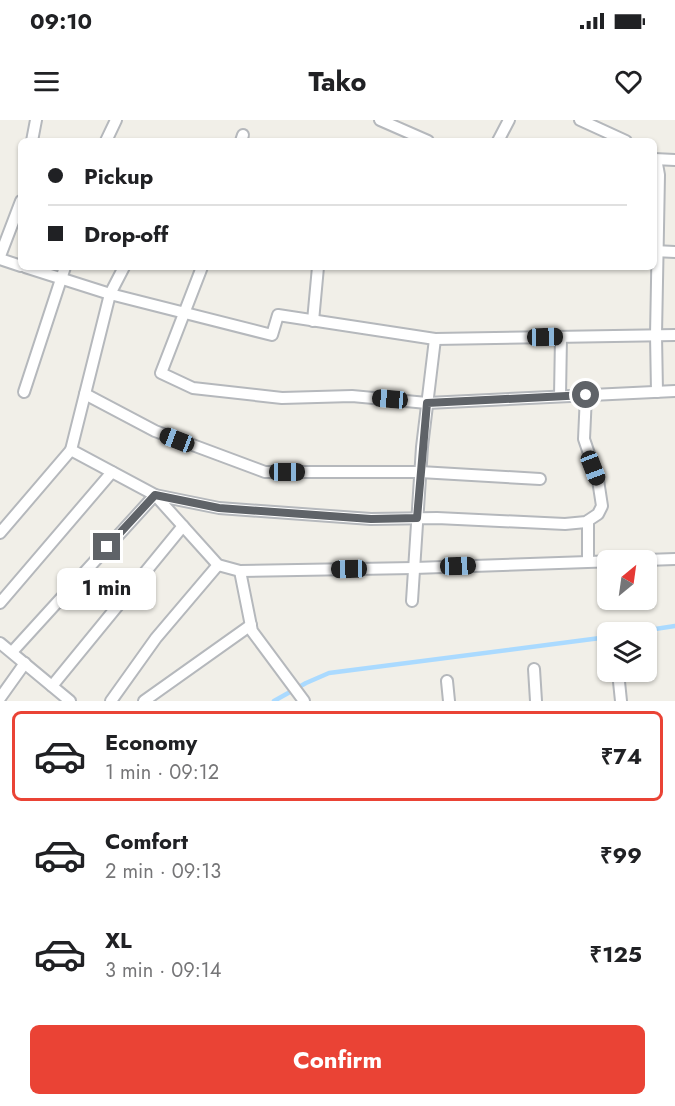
<!DOCTYPE html>
<html lang="en">
<head>
<meta charset="utf-8">
<style>
	body { margin:0; font-family:Jost,sans-serif; background:#f2f2f2; color:#202124; height:100vh; display:flex; flex-direction:column; font-size:22px; white-space:nowrap }
	* { box-sizing:border-box; margin:0 }
	p { font-size:20px; color:#757577 }
	.icon { flex:none; width:33px; height:33px; fill:none; stroke:currentColor; stroke-width:2; stroke-linecap:round; stroke-linejoin:round }
	.map { position:relative; height:581px; overflow:hidden }
	.details { display:flex; flex-direction:column; background:#fff; flex:1 }
	.details>* { flex:none }
	.guide { position:absolute; left:18px; top:18px; width:639px; height:132px; border-radius:9px; box-shadow:0 2px 4px #0004; display:grid; align-content:center; height:132px; padding:0 30px; background:#fff }
	.needle { width:39px; rotate:29deg }
	.tools { position:absolute; left:597px; top:430px; display:grid; gap:12px }
	.tools a { display:grid; place-items:center; width:60px; height:60px; border-radius:9px; background:#fff; box-shadow:0 2px 4px #0004; font-size:30px }
	.end { position:absolute; width:27px; height:27px; margin:-14px; border:8px solid #5f6368; background:#fff; box-shadow:0 0 0 3px #fff }
	.from { border-radius:50% }
	.bubble { position:absolute; height:42px; border-radius:9px; background:#fff; box-shadow:0 2px 4px #0004; font-size:20px; font-weight:700; line-height:42px; text-align:center }
	.car { position:absolute; width:18px; height:36px; margin:-18px -9px; border-radius:8px; box-shadow:0 0 4px 2px #0007; background:linear-gradient(#222 24%,#8ab4d8 0 40%,#222 0 76%,#8ab4d8 0 86%,#222 0) }
	.guide b { display:flex; align-items:center; gap:21px; height:57px; font-size:22px }
	.guide b+b { border-top:2px solid #e0e0e0 }
	.guide i { width:15px; height:15px; background:#202124 }
	ul { padding:10px 0 0; list-style:none }
	li { display:flex; align-items:center; gap:18px; height:90px; margin:0 12px 9px; padding:0 18px; border:3px solid transparent; border-radius:9px }
	li div { flex:1 }
	li b { display:block; font-size:22px }
	li em { font-style:normal; font-weight:700 }
	li.current { border-color:#ea4335 }
	li>.icon { width:54px; height:54px; stroke-width:1.5 }
	.button { display:flex; gap:12px; margin-top:auto; padding:12px 30px }
	.button a { flex:1; height:69px; border-radius:9px; background:#ea4335; color:#fff; font-size:24px; font-weight:700; line-height:69px; text-align:center }
	.status { display:flex; justify-content:space-between; align-items:center; height:42px; padding:0 30px; background:#fff; direction:ltr }
	.status svg { height:16px; fill:currentColor }
	header { display:flex; justify-content:space-between; align-items:center; height:78px; padding:0 30px; background:#fff; font-size:27px; font-weight:700 }
	.map>svg:first-child { display:block }
	.lines { fill:none; stroke-linecap:round; stroke-linejoin:round }
	.stream { stroke:#aadaff; stroke-width:4.5 }
	.street-casing { stroke:#b5b8bc; stroke-width:14 }
	.street { stroke:#fff; stroke-width:10 }
	.route { stroke:#5f6368; stroke-width:8 }
</style>
</head>
<body>
<div class="status"><b>09:10</b><svg viewBox="0 0 49 12"><path d="M0 12V9h3v3zM5 12V6h3v6zM10 12V3h3v9zM15 12V0h3v12zM26 1h20v11H26zM47 4h2v5h-2z"/></svg></div>
<header><svg class="icon" aria-label="menu" viewBox="0 0 24 24"><path d="M4 6h16M4 12h16M4 18h16"/></svg>Tako<svg class="icon" aria-label="heart" viewBox="0 0 24 24"><path d="M12 20l-8-8c-3-5 5-10 8-4 3-6 11-1 8 4z"/></svg></header>
<div class="map">
<svg width="675" height="581" viewBox="0 0 675 581">
	<rect width="100%" height="100%" fill="#f1efe8"/>
	<g class="lines">
		<g class="stream">
			<polyline points="629,513 675,506"/>
			<polyline points="274,581 306,563 329,553 608,517"/>
		</g>
		<defs>
			<g id="street">
				<polyline points="380,0 428,21"/>
				<polyline points="580,0 626,21"/>
				<polyline points="32,21 36,0"/>
				<polyline points="106,21 116,0"/>
				<polyline points="241,21 243,15"/>
				<polyline points="498,21 509,0"/>
				<polyline points="654,39 657,44 659,55 656,215 657,272"/>
				<polyline points="654,39 675,40"/>
				<polyline points="654,131 675,132"/>
				<polyline points="0,136 21,81"/>
				<polyline points="0,139 21,146"/>
				<polyline points="25,147 110,174 124,147"/>
				<polyline points="202,147 161,253 193,268 282,278 352,276 427,283 675,271"/>
				<polyline points="313,201 318,147"/>
				<polyline points="24,272 65,147"/>
				<polyline points="85,274 155,311 265,352 420,352 540,359"/>
				<polyline points="560,276 561,217"/>
				<polyline points="588,401 588,441"/>
				<polyline points="0,413 71,330"/>
				<polyline points="240,451 414,448 675,439"/>
				<polyline points="412,481 422,327 435,219"/>
				<polyline points="0,483 112,352"/>
				<polyline points="0,523 70,581"/>
				<polyline points="12,532 155,375 219,388 371,399 437,398 565,404 586,402 598,394 602,386 598,360 584,319 586,275"/>
				<polyline points="534,549 536,581"/>
				<polyline points="618,552 621,581"/>
				<polyline points="447,561 449,581"/>
				<polyline points="52,566 183,406"/>
				<polyline points="0,578 25,543"/>
				<polyline points="111,581 156,518 218,445"/>
				<polyline points="144,581 251,505"/>
				<polyline points="304,581 252,511 240,451 218,445 155,375 71,330 110,174 272,215 278,195 435,219 675,215"/>
			</g>
		</defs>
		<use href="#street" class="street-casing"/>
		<use href="#street" class="street"/>
	</g>
	<g class="lines">
		<polyline class="route" points="107,427 155,375 219,388 371,399 417,398 427,283 586,275"/>
	</g>
</svg>
<div class="tools">
<a><svg class="needle" viewBox="-14 -14 28 28"><path d="M0-13l5 13h-10z" fill="#e53935"/><path d="M0 13l5-13h-10z" fill="#757577"/></svg></a>
<a><svg class="icon" aria-label="layers" viewBox="0 0 24 24"><path d="M12 4l9 5-9 5-9-5zM3 14l9 5 9-5"/></svg></a>
</div>
<i class="end from" style="left:586px;top:275px"></i>
<i class="end" style="left:107px;top:427px"></i>
<div class="bubble" style="left:57px;top:448px;width:99px">1 min</div>
<i class="car" style="left:545px;top:217px;rotate:89deg"></i>
<i class="car" style="left:390px;top:279px;rotate:275deg"></i>
<i class="car" style="left:177px;top:320px;rotate:291deg"></i>
<i class="car" style="left:593px;top:348px;rotate:159deg"></i>
<i class="car" style="left:287px;top:352px;rotate:90deg"></i>
<i class="car" style="left:458px;top:446px;rotate:88deg"></i>
<i class="car" style="left:349px;top:449px;rotate:269deg"></i>
<div class="guide">
<b><i class="from"></i>Pickup</b>
<b><i></i>Drop-off</b>
</div>
</div>
<section class="details">
<ul>
<li class="current"><svg class="icon" aria-label="car" viewBox="0 0 24 24"><path d="M5 17H2v-5l4-1 3-4h7l3 4 3 1v5h-3M9 17h6M6 11h13"/><circle cx="7" cy="17" r="2"/><circle cx="17" cy="17" r="2"/></svg><div><b>Economy</b><p>1 min · 09:12</p></div><em>₹74</em></li>
<li><svg class="icon" aria-label="car" viewBox="0 0 24 24"><path d="M5 17H2v-5l4-1 3-4h7l3 4 3 1v5h-3M9 17h6M6 11h13"/><circle cx="7" cy="17" r="2"/><circle cx="17" cy="17" r="2"/></svg><div><b>Comfort</b><p>2 min · 09:13</p></div><em>₹99</em></li>
<li><svg class="icon" aria-label="car" viewBox="0 0 24 24"><path d="M5 17H2v-5l4-1 3-4h7l3 4 3 1v5h-3M9 17h6M6 11h13"/><circle cx="7" cy="17" r="2"/><circle cx="17" cy="17" r="2"/></svg><div><b>XL</b><p>3 min · 09:14</p></div><em>₹125</em></li>
</ul>
<div class="button"><a>Confirm</a></div>
</section>
</body>
</html>
